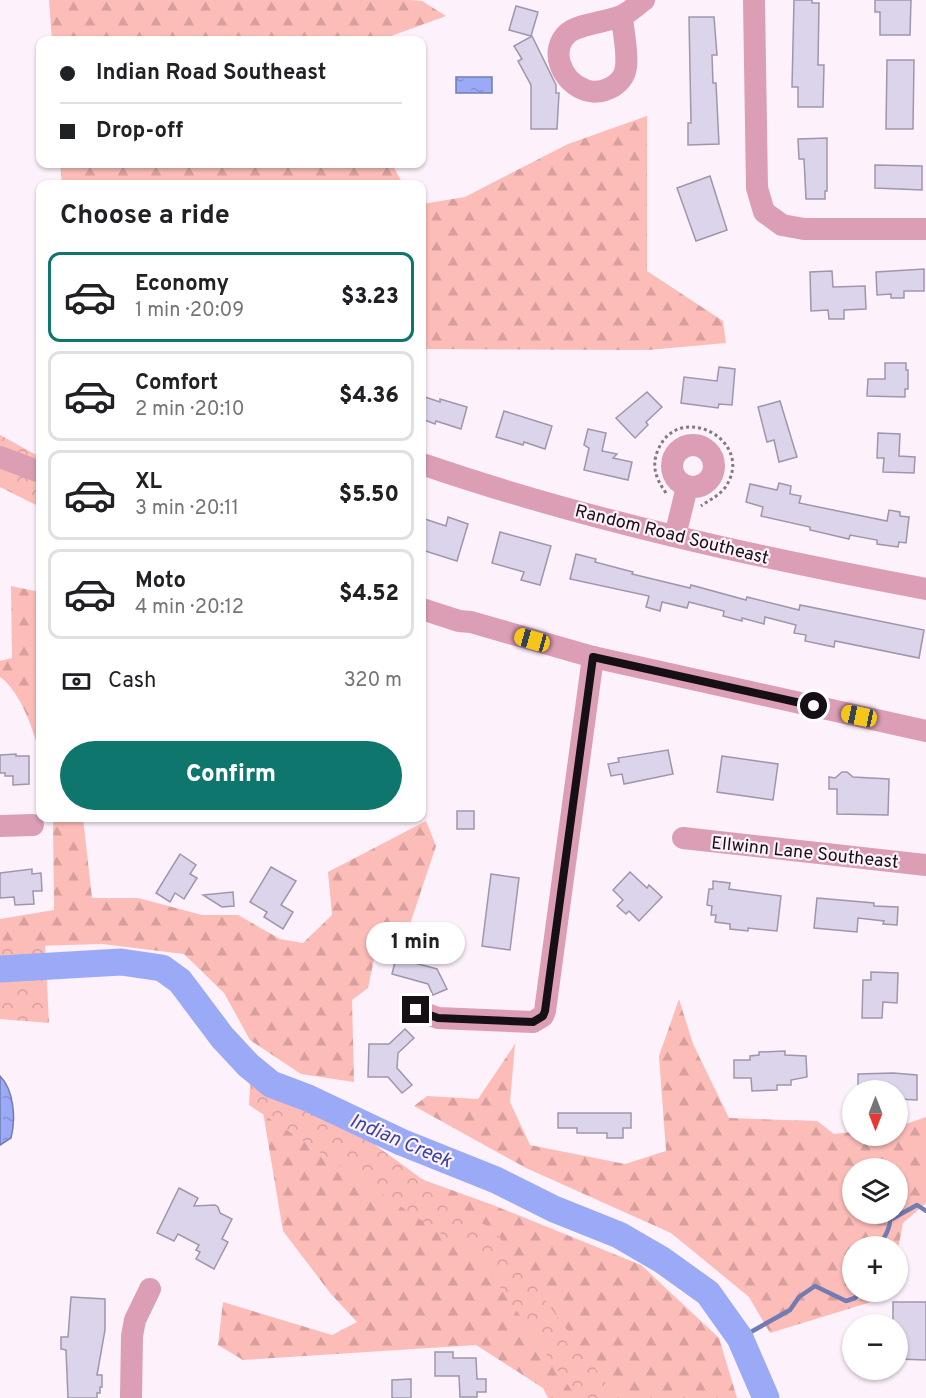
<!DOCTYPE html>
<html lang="en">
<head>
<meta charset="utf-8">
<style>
	body { margin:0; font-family:Overpass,sans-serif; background:#f6f6f6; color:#202124; height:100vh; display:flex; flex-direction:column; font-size:22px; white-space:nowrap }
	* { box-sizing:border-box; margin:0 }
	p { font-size:20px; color:#757577 }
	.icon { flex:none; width:33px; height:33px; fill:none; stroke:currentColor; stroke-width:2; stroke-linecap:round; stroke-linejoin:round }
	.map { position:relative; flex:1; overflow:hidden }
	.details { position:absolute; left:36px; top:180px; width:390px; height:642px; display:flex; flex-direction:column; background:#fff; border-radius:12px; box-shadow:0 2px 4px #0004 }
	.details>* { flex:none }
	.top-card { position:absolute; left:36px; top:36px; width:390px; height:132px; border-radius:12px; box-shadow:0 2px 4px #0004; display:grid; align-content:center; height:132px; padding:0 24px; background:#fff }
	.needle { width:39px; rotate:180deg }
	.tools { position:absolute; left:842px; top:1080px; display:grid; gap:12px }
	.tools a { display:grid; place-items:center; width:66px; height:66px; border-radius:50%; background:#fff; box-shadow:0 2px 4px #0004; font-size:30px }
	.end { position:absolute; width:27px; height:27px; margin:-14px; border:8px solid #160f16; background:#fff; box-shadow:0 0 0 3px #fff }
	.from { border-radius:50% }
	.bubble { position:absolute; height:42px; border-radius:21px; background:#fff; box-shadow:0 2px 4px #0004; font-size:20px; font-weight:800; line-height:42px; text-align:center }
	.car { position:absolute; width:18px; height:36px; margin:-18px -9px; border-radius:8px; box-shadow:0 0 4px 2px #0007; background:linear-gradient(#f5c518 24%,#345 0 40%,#f5c518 0 76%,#345 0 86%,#f5c518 0) }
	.top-card b { display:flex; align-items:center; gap:21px; height:57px; font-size:22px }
	.top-card b+b { border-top:2px solid #e0e0e0 }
	.top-card i { width:15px; height:15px; background:#202124 }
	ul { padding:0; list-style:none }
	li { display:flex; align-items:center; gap:18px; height:90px; margin:0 12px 9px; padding:0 12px; border:3px solid #e0e0e0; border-radius:12px }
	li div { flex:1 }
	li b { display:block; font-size:22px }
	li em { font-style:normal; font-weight:800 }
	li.selected { border-color:#0f766e }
	li>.icon { width:54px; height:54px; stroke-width:1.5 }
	h2 { padding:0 24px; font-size:27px; line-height:72px }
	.pay { display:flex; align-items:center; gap:15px; height:66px; padding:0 24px; font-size:22px }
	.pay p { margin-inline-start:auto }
	.primary-button { display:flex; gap:12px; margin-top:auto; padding:12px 24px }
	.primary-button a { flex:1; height:69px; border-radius:36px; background:#0f766e; color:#fff; font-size:24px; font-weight:800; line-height:69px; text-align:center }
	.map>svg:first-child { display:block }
	.forest { fill:url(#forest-firs); fill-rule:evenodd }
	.park { fill:url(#park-crowns) }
	.water { fill:url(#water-ripples); stroke:#727cb3; stroke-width:1.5 }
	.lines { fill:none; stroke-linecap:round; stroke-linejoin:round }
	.stream { stroke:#727cb3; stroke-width:4.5 }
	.river { stroke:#9aaaf6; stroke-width:27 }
	.building { fill:#dcd4eb; stroke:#9e96ab; stroke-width:1.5 }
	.path { stroke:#837982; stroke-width:3; stroke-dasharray:3 3; stroke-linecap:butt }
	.minor { stroke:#db9eb4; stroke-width:22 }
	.route { stroke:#160f16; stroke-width:8 }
	.labels { text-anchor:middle; stroke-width:4.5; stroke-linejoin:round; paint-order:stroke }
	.street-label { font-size:18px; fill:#160f16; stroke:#fdf1fc }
	.water-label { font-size:20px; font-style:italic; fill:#3b449b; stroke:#fdf1fc }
</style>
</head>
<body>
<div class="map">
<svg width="926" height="1398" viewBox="0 0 926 1398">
	<defs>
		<pattern id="forest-firs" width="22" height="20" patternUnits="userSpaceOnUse" patternTransform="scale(1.5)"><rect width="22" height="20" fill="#fcbcb8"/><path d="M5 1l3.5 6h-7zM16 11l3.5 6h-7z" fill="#d7a09d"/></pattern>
		<pattern id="park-crowns" width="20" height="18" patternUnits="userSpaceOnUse" patternTransform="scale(1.5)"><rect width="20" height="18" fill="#fcbcb8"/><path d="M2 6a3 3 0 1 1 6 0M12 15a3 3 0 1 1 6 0" fill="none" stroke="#d7a09d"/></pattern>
		<pattern id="water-ripples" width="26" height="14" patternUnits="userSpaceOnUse" patternTransform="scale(1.5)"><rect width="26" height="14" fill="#9aaaf6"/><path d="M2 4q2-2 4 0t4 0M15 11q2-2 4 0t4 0" fill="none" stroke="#8491d2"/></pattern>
	</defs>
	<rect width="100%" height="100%" fill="#fdf1fc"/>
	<g class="forest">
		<polygon points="49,0 410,0 422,1 446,16 380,40 52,40"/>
		<polygon points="647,116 647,271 723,321 726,343 648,350 422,349 422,204 465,197 568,144"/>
		<polygon points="60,164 392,164 403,184 62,184"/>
		<path d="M11,586L40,592V756C34,731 21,692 0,677V661L12,658Z"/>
		<polygon points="53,818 83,818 92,898 138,898 202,915 238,915 280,939 303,943 332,915 328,872 426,821 436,846 408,930 380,930 368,988 352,1000 354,1082 301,1074 250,1040 224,993 184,954 102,944 0,947 0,919 54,910"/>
		<path d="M679,999L693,1044L729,1118L817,1121L834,1134L852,1132V1136H897V1127L926,1117V1203L903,1223L897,1254V1246H852V1292H886L884,1298L770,1333L749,1297L671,1233L526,1168L414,1106L427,1096L478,1099L515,1044L510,1102L530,1145L625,1164L666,1151L659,1056ZM897,1168V1214H852V1168Z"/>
		<polygon points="260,1094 360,1157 493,1205 641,1265 719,1338 737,1398 548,1398 543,1388 476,1345 243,1360 218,1345 223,1302 332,1335 357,1322 331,1294 283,1231"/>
	</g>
	<g class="park">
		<polygon points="0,435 40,457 40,507 0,487"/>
		<polygon points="0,945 45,945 49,1023 0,1019"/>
		<polygon points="252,1055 496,1233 617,1398 577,1398 482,1261 249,1105"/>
	</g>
	<g class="water">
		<rect x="456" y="77" width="36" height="16"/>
		<path d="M0,1076C14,1090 16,1119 11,1138L0,1145Z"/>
	</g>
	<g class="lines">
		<g class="stream">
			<path d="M880,1246C884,1236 890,1231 890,1220L917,1205L926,1211"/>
			<polyline points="740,1338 790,1310 799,1297 815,1286 846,1301 855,1298 860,1292"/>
		</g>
		<polyline class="river" points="0,969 121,962 162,968 180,981 222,1037 248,1065 271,1084 308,1098 401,1142 496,1180 554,1209 619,1235 662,1260 708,1293 740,1338 766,1398"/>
	</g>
	<g class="building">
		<polygon points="794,0 812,0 812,3 819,3 818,65 824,65 823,107 798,107 798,87 792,87"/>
		<polygon points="875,0 911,0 910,35 880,35 880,12 875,12"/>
		<polygon points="516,6 538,12 531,36 509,30"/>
		<polygon points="689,17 714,17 717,55 712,55 713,83 716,83 719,144 688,145 688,123 691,123"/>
		<polygon points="532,36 556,85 556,93 559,93 557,129 531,129 531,85 518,61 522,59 514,46"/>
		<polygon points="887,60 914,60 913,129 886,129"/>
		<polygon points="827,138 827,191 825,191 825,199 806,199 804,159 799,159 798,139"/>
		<polygon points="875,165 922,166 922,190 875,188"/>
		<polygon points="710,176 727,230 696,241 677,188"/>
		<polygon points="924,269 924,291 904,291 904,298 891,298 891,294 877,295 876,272"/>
		<polygon points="832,271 833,287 865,286 866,309 844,310 844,319 829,319 828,310 811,311 810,272"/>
		<polygon points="885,363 906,363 906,370 908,370 908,389 905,389 905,397 867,396 868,379 885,379"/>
		<polygon points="719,367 735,369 732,405 719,404 718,408 681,403 684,377 717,381"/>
		<polygon points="647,392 662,407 646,422 648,425 635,438 616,418"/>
		<polygon points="422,396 440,402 440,399 467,407 461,429 436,421 435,424 422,419"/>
		<polygon points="780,401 797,457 779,462 774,440 767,442 758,407"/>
		<polygon points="504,411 552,426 545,449 524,442 523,445 496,437"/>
		<polygon points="588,429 606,433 602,451 617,454 613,458 632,462 628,480 584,470 589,448 584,445"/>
		<polygon points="878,433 900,434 899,456 915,457 914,473 883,472 884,458 877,458"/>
		<polygon points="779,483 791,486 790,494 801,496 799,503 887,521 889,510 900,512 900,516 909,517 906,543 899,542 898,547 877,544 877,540 850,535 849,539 810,530 810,527 761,516 763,507 746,502 750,484 777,490"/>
		<polygon points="448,517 468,524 457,561 422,550 422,518 446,526"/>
		<polygon points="500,532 551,546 540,585 521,580 524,572 492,563"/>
		<polygon points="576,554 596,559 595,562 633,572 632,574 690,588 691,585 746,600 747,597 799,610 800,605 924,630 919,658 835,641 834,647 805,641 806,635 794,633 796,625 765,617 764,624 742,618 742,621 723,616 724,611 689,602 687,608 662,602 660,611 646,607 649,596 570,579"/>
		<polygon points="668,750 673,774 624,784 622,774 611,776 608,764 619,762 618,758"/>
		<polygon points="16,754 16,756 29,756 29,784 13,785 13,776 5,776 5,773 0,773 0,755"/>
		<polygon points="722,756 778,764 773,800 717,792"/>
		<polygon points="842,772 847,772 853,777 889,779 888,815 837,814 837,789 829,789 829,777 835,778"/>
		<rect x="457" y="811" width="17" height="18"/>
		<polygon points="180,854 196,865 190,874 197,878 184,899 175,893 170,902 156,893"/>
		<polygon points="271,867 296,881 281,905 293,912 283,929 264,917 267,912 250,902"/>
		<polygon points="32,869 32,874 41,873 42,891 33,891 34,904 15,905 14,897 0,898 0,873"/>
		<polygon points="630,872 647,888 649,885 662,897 639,921 629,911 626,914 617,906 623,900 613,890"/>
		<polygon points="491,874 519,878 510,950 482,946"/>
		<polygon points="713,881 730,883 729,889 781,896 777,931 748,928 748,931 730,929 730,924 715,922 716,915 711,915 712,906 707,905 709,889 713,889"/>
		<polygon points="233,892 234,906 222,907 203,895"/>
		<polygon points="817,898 874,903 874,906 898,907 897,925 883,924 884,921 858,918 857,932 814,928"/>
		<polygon points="396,958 437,969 447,989 433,995 428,984 392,974"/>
		<polygon points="871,972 898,973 897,1003 883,1002 882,1018 862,1018 863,980 871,980"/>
		<polygon points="405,1029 414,1038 398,1053 397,1068 412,1085 402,1093 388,1077 368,1077 369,1044 389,1044"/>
		<polygon points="785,1051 785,1055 806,1056 807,1077 791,1080 791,1085 777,1085 777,1090 752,1091 751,1078 734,1078 734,1060 750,1060 750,1056 759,1055 759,1052"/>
		<polygon points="893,1073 917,1075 917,1100 897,1099 897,1090 858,1090 858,1074"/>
		<polygon points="558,1113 631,1113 631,1128 623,1128 623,1138 607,1138 607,1133 577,1133 577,1128 558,1128"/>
		<polygon points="179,1188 198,1198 194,1206 215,1205 218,1207 220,1213 232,1219 222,1239 228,1242 214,1269 196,1259 200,1252 196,1250 199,1245 178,1234 174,1241 157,1233"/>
		<polygon points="71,1297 105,1299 105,1330 97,1375 102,1375 102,1387 100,1387 100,1393 97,1393 97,1398 68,1398 66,1350 61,1349 61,1337 68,1337"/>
		<polygon points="893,1302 926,1302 926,1360 897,1359 897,1324 893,1324"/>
		<polygon points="435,1352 453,1352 453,1358 476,1358 477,1379 486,1379 486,1392 477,1392 477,1397 460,1397 459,1376 435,1376"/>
		<polygon points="411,1379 411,1398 392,1398 392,1380"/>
	</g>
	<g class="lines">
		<path class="path" d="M666,493C656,479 651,466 658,450C679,399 759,442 724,489C717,497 709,500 701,506"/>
		<g class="minor">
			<polyline points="754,0 757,188 764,212 782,225 804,229 926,229"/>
			<path d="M622,16C623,32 628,51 626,67C624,86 599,97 583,89C561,80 549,50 568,33C578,24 607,22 621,16C629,13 637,5 644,0"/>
			<circle cx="693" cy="466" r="21"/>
			<polyline points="0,457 40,472"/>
			<path d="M422,464C585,520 756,557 926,589"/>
			<polyline points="675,536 687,487"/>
			<polyline points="422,609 459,621 471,622 593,657 926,731"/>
			<polyline points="0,826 33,825"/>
			<polyline points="683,838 926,865"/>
			<polyline points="416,1010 438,1018 533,1022 543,1016 545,1011 593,657"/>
			<polyline points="131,1398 132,1336 135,1320 150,1289"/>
		</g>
	</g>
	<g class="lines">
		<polyline class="route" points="416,1010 438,1018 533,1022 543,1016 545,1011 593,657 814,706"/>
	</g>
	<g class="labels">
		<g class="street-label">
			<text transform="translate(672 534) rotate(14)" y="6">Random Road Southeast</text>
			<text transform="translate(805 852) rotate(6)" y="6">Ellwinn Lane Southeast</text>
		</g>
		<g class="water-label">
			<text transform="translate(401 1140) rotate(23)" y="7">Indian Creek</text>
		</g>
	</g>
</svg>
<div class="tools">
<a><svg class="needle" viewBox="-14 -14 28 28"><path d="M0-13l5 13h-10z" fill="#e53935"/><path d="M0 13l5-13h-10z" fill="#757577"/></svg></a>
<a><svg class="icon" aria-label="layers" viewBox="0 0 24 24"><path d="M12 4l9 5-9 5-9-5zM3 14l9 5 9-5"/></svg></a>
<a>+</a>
<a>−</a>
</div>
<i class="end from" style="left:814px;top:706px"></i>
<i class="end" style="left:416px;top:1010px"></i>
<div class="bubble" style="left:366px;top:922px;width:99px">1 min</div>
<i class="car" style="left:532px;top:640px;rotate:286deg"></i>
<i class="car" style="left:859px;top:716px;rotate:282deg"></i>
<div class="top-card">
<b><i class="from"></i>Indian Road Southeast</b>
<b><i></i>Drop-off</b>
</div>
<section class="details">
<h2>Choose a ride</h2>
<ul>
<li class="selected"><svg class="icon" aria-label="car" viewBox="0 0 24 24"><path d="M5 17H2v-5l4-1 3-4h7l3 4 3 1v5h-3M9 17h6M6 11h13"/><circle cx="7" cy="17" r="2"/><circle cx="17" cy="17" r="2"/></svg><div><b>Economy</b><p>1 min · 20:09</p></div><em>$3.23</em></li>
<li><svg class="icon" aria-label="car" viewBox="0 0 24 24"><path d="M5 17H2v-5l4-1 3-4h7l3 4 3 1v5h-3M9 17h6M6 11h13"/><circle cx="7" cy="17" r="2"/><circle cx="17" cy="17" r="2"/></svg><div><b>Comfort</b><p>2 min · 20:10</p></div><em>$4.36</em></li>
<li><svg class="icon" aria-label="car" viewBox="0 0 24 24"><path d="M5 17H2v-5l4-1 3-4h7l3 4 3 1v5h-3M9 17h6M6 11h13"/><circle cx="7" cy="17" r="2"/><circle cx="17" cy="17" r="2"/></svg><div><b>XL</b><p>3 min · 20:11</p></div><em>$5.50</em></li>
<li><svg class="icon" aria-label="car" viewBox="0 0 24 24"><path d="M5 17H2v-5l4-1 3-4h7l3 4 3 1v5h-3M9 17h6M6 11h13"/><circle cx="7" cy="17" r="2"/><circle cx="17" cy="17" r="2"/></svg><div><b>Moto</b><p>4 min · 20:12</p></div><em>$4.52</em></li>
</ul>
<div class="pay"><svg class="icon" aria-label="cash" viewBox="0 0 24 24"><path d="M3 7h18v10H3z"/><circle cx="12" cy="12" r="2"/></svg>Cash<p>320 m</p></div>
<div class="primary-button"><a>Confirm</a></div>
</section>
</div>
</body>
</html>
